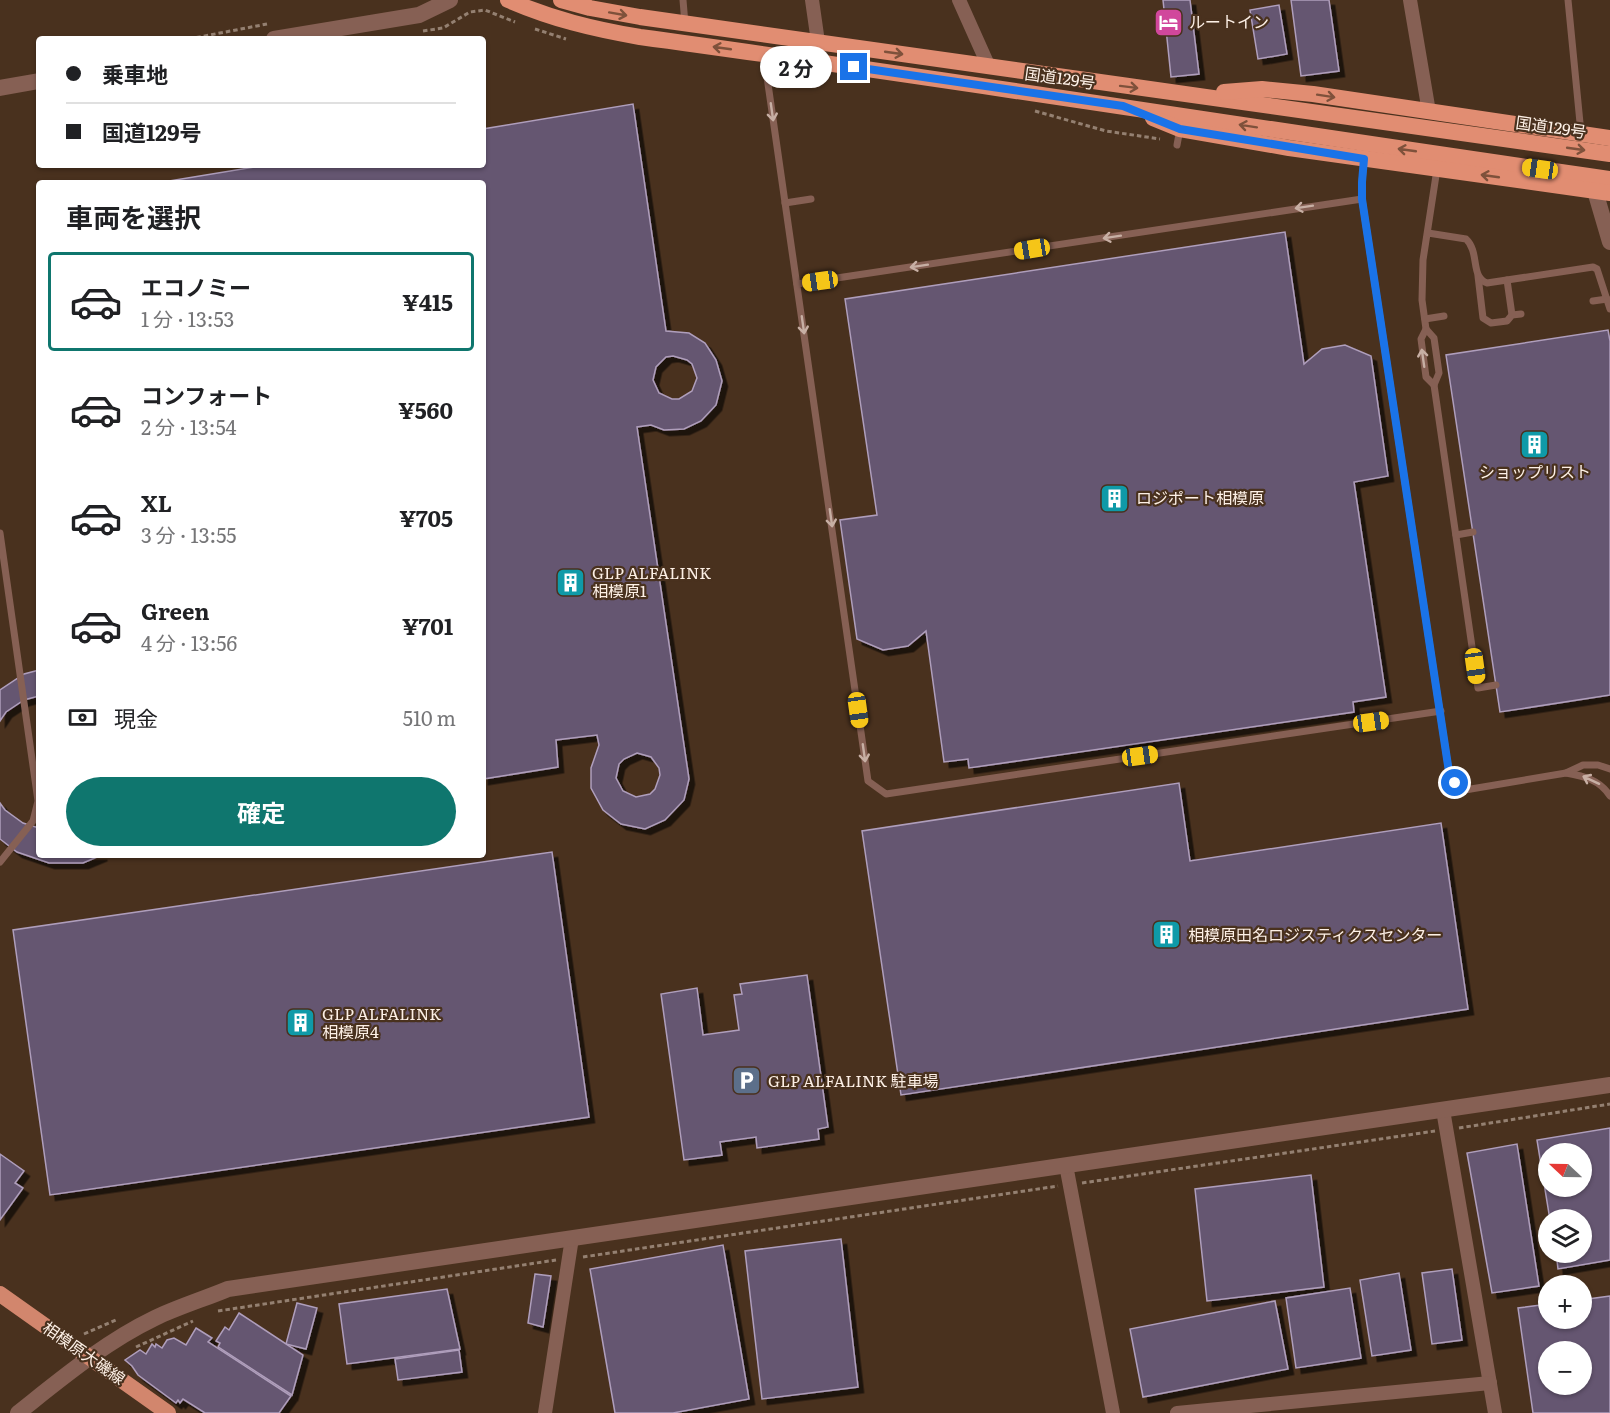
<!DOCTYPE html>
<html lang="ja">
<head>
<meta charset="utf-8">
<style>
	body { margin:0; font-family:Literata,"Noto Sans JP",serif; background:#f2f2f2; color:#202124; height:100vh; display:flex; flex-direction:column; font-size:22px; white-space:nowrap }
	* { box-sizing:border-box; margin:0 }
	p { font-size:20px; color:#757577 }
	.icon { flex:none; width:33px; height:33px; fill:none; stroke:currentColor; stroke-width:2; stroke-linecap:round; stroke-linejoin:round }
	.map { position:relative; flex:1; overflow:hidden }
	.panel { position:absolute; left:36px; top:180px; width:450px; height:678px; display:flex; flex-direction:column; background:#fff; border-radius:6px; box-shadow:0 2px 4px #0004 }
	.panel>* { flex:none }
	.banner { position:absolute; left:36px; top:36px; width:450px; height:132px; border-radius:6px; box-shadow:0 2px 4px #0004; display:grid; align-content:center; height:132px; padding:0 30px; background:#fff }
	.needle { width:39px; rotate:292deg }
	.buttons { position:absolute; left:1538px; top:1143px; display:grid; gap:12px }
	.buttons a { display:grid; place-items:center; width:54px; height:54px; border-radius:50%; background:#fff; box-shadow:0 2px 4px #0004; font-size:30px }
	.end { position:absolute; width:27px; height:27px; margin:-14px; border:8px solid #1a73e8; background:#fff; box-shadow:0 0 0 3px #fff }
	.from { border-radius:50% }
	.bubble { position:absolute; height:42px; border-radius:21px; background:#fff; box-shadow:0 2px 4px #0004; font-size:20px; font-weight:700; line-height:42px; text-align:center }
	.car { position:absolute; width:18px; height:36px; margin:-18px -9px; border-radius:8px; box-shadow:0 0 4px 2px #0007; background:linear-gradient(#f5c518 24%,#345 0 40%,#f5c518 0 76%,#345 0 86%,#f5c518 0) }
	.banner b { display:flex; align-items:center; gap:21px; height:57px; font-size:22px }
	.banner b+b { border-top:2px solid #e0e0e0 }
	.banner i { width:15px; height:15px; background:#202124 }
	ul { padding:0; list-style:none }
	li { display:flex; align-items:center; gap:18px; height:99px; margin:0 12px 9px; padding:0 18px; border:3px solid transparent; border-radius:6px }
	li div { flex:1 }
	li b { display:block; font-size:22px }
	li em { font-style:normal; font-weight:700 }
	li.current { border-color:#0f766e }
	li>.icon { width:54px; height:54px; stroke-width:1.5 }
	h2 { padding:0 30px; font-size:27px; line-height:72px }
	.pay { display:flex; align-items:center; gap:15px; height:66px; padding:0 30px; font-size:22px }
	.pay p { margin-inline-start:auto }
	.primary-button { display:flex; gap:12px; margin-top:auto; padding:12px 30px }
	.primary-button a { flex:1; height:69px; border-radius:36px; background:#0f766e; color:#fff; font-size:24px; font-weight:700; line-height:69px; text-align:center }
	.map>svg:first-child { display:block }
	.building { fill:#655671; stroke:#af9ebc; stroke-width:1.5; fill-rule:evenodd; filter:url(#shadow) }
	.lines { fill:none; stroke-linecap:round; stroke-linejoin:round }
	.path { stroke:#948071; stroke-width:3; stroke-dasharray:4.5 3; stroke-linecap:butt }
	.service { stroke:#866054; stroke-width:7 }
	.minor { stroke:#866054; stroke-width:14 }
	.tertiary { stroke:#866054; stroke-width:16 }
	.primary { stroke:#d2866d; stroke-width:16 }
	.trunk { stroke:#e18d72; stroke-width:16 }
	.oneway { stroke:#7e513b }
	.oneway2 { stroke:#c7afa4 }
	.route { stroke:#1a73e8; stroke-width:8 }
	.labels { text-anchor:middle; stroke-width:4.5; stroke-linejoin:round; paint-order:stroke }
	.poi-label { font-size:16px; fill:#fdf0e6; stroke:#49311e; text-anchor:start }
	.street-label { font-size:16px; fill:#fdf0e6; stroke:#49311e }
</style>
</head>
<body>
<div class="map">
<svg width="1610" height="1413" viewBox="0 0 1610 1413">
	<defs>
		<filter id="shadow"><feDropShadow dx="5.5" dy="5.5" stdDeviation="0" flood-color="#0009"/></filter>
	</defs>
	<rect width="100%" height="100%" fill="#49311e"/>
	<g class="building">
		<polygon points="1163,0 1190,0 1199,74 1171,77"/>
		<polygon points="1291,0 1329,0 1339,71 1301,76"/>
		<polygon points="1279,5 1287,54 1258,59 1250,10"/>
		<path d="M633,104L666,331L689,333L705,343L716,360L722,381L716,405L701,421L684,429L664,430L651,425L637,427L689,779L684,800L665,820L645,829L621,824L603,810L591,788V768L599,745L597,735L556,740L558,767L483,779V183H157L266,165H483V129ZM673,356L687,360L692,364L697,378L692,391L679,399H672L659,393L653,380L656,367L666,357ZM637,753L651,757L659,768L660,775L655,789L650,794L636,797L623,791L616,778L619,764L624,759Z"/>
		<polygon points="1285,232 1304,364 1322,349 1345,345 1371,356 1388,476 1354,482 1386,697 1353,702 1354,712 969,768 968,759 944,762 926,631 908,646 883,650 857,639 840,520 877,515 845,299"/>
		<polygon points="1608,330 1610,341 1610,695 1500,712 1446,355"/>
		<polygon points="39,670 39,696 24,700 6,712 0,721 0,690 24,674"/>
		<polygon points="1179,783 1190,861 1441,823 1468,1009 901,1095 862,831"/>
		<polygon points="0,803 5,810 23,823 39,828 39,855 102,855 83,863 49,863 17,852 0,839"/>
		<polygon points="552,852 589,1117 50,1195 13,930"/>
		<polygon points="807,975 828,1127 818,1129 819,1139 757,1148 756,1137 720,1142 722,1155 684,1160 661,994 697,988 703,1035 739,1030 734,995 742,994 740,984"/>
		<path d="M1610,1128V1260L1558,1269L1556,1252H1581V1220H1550L1537,1140ZM1548,1154H1581V1186H1548Z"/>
		<polygon points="1517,1144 1539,1286 1492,1293 1467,1153"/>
		<polygon points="0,1154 24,1171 15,1183 23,1188 0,1220"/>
		<polygon points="1311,1175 1324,1287 1207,1301 1195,1189"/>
		<polygon points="841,1239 858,1387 762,1399 745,1251"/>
		<polygon points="723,1245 749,1399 673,1413 615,1413 590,1269"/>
		<polygon points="1452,1269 1462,1340 1432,1344 1422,1273"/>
		<polygon points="1399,1273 1411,1350 1372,1356 1360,1280"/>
		<polygon points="535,1274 551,1276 543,1327 528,1323"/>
		<polygon points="1350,1288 1361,1358 1296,1368 1286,1298"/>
		<polygon points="447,1289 460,1349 347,1364 339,1304"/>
		<path d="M1610,1296V1413H1533L1518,1308L1548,1304V1318H1581V1300ZM1548,1352H1581V1384H1548Z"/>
		<polygon points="1275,1301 1288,1369 1143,1397 1130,1329"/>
		<polygon points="297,1303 317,1308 306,1349 286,1344"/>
		<polygon points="239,1313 303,1355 292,1395 218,1347 220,1343 216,1341 225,1327 229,1330"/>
		<polygon points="196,1328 212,1338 208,1342 291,1396 279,1413 205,1413 183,1399 180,1403 178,1400 176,1403 138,1375 132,1366 125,1360 140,1350 146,1354 152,1344 155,1347 156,1344 162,1348 167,1340 174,1338 186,1345"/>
		<polygon points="459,1350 462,1372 398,1380 395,1359"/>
	</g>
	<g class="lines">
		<g class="path">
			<polyline points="535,29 566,39"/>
			<polyline points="423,31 443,28 470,12 485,10 515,22"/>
			<polyline points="189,39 267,24"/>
			<polyline points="1035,111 1106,131 1160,139"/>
			<polyline points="1459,1128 1610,1104"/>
			<polyline points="1082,1183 1435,1131"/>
			<polyline points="583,1257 1058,1186"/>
			<polyline points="218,1311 556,1260"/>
			<polyline points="84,1334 116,1320"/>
			<polyline points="136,1347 193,1321"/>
		</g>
		<g class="service">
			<polyline points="683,0 685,24"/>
			<polyline points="1568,0 1581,133"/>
			<polyline points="764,56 868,781 886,794 1441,711"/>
			<polyline points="1177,145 1180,129"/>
			<polyline points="1364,159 1362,182 1362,199 1449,772 1455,783 1465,790 1566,773 1583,765 1598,765 1610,769"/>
			<polyline points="1437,169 1423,260 1422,300 1426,329 1434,338 1439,373 1434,385 1478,688 1496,685"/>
			<polyline points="785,203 811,199"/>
			<path d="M1428,233L1466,239C1480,252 1470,277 1487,283L1593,267L1597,269L1610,309"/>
			<polyline points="1478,276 1483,318 1491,323 1507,321 1512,315 1521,314"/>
			<polyline points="1507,280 1512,315"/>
			<polyline points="797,284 1362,199"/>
			<polyline points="1593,301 1607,299"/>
			<polyline points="1425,319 1444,316"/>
			<polyline points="1426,329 1421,339 1426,377 1434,385"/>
			<polyline points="0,533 38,801 33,821 0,862"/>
			<polyline points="1456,535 1473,532"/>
			<path d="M1566,773C1584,776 1600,780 1610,796"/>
		</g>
		<g class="minor">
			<polyline points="812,0 818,42"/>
			<polyline points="959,0 989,67"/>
			<polyline points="1410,0 1429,112"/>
			<polyline points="1443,1110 1495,1413"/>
			<polyline points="1066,1165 1113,1413"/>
			<polyline points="545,1413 572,1238"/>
			<polyline points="1177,1413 1490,1383"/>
		</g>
		<g class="tertiary">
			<polyline points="274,39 419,15 450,0"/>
			<polyline points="0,88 39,81"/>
			<polyline points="1595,191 1610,242"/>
			<path d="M18,1413C61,1379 105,1342 155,1318C178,1307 204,1299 228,1289L1610,1085"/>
		</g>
		<polyline class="primary" points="0,1294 168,1413"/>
		<g class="trunk">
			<path d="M508,0C552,19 593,29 640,37C964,81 1287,133 1610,179"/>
			<path d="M561,0L590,8L640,17C963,64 1287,107 1610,154"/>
			<polyline points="1224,92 1262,89 1313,94 1610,138"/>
			<polyline points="1153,118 1180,129 1289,148 1610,193"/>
		</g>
	</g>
	<defs><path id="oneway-shaft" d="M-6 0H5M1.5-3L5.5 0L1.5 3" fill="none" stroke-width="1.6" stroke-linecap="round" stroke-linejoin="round" transform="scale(1.5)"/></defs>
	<g class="oneway">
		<use href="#oneway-shaft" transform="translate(618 14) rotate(10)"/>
		<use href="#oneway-shaft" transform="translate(722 48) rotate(-172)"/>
		<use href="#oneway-shaft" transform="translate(894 53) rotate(8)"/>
		<use href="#oneway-shaft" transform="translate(1129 87) rotate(7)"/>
		<use href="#oneway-shaft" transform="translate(1326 96) rotate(9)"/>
		<use href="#oneway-shaft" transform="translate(1248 126) rotate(-171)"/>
		<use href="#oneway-shaft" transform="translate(1576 149) rotate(8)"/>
		<use href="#oneway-shaft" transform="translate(1407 150) rotate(-172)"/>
		<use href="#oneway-shaft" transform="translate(1490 176) rotate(-172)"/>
	</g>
	<g class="oneway2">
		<use href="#oneway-shaft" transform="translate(772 112) rotate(82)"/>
		<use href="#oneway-shaft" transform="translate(1304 207) rotate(171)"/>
		<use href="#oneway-shaft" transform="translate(1112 237) rotate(171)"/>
		<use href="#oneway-shaft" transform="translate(919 266) rotate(171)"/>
		<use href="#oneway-shaft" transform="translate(803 325) rotate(82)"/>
		<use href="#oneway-shaft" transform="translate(1423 358) rotate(-98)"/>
		<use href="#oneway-shaft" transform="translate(831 518) rotate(82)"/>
		<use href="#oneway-shaft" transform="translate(864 753) rotate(82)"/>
		<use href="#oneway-shaft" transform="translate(1591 780) rotate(-155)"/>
	</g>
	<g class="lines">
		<polyline class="route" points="854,67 1123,106 1180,129 1364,159 1362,182 1362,199 1449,772 1455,783"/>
	</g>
	<defs>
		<symbol id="hotel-square" viewBox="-11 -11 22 22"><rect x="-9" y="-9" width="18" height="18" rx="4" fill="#d1479c" stroke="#49311e"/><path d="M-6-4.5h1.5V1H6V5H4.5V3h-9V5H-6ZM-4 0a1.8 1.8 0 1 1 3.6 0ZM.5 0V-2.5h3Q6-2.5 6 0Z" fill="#fff"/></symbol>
		<symbol id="building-square" viewBox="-11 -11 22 22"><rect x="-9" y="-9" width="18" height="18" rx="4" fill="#0f9aa8" stroke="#49311e"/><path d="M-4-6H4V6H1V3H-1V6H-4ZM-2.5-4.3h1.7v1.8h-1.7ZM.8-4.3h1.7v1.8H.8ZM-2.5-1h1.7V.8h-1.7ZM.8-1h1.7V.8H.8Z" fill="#fff"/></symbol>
		<symbol id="parking-square" viewBox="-11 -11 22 22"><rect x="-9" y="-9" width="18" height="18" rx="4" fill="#5c6f8a" stroke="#49311e"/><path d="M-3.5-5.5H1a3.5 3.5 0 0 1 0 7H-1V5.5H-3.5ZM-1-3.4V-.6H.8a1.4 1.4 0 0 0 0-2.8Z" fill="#fff"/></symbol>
	</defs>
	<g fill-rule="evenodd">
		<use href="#hotel-square" x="1152" y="6" width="33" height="33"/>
		<use href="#building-square" x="1518" y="428" width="33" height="33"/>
		<use href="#building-square" x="1098" y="482" width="33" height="33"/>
		<use href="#building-square" x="554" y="566" width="33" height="33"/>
		<use href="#building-square" x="1150" y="918" width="33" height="33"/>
		<use href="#building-square" x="284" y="1006" width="33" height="33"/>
		<use href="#parking-square" x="730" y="1064" width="33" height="33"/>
	</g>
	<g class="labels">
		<g class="poi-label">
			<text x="1189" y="28">ルートイン</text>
			<text x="1535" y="478" text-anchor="middle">ショップリスト</text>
			<text x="1136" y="504">ロジポート相模原</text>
			<text x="592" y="579">GLP ALFALINK<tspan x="592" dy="18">相模原1</tspan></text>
			<text x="1188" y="941">相模原田名ロジスティクスセンター</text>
			<text x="322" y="1020">GLP ALFALINK<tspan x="322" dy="18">相模原4</tspan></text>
			<text x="768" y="1087">GLP ALFALINK 駐車場</text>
		</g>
		<g class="street-label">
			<text transform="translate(1060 78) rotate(8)" y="6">国道129号</text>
			<text transform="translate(1551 127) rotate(8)" y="6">国道129号</text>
			<text transform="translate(84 1353) rotate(35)" y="6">相模原大磯線</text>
		</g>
	</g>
</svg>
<div class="buttons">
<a><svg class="needle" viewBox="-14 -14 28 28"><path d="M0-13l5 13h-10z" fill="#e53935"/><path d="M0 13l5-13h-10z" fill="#757577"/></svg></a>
<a><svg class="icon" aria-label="layers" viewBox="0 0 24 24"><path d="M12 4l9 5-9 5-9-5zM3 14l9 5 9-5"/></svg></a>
<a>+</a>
<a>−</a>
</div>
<i class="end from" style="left:1455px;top:783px"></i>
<i class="end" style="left:854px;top:67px"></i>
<div class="bubble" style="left:760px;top:46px;width:72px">2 分</div>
<i class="car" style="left:1540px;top:169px;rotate:278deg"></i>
<i class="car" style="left:1032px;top:249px;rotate:261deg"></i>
<i class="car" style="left:820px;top:281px;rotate:262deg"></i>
<i class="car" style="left:1475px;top:666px;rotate:172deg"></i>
<i class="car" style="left:858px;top:710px;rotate:172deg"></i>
<i class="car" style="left:1371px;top:722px;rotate:82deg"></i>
<i class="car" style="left:1140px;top:756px;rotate:82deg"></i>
<div class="banner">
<b><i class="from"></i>乗車地</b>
<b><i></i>国道129号</b>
</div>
<section class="panel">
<h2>車両を選択</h2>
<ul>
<li class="current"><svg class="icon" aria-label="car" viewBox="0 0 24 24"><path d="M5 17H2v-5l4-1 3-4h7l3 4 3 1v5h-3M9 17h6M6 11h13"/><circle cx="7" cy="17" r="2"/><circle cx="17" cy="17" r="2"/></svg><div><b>エコノミー</b><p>1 分 · 13:53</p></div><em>¥415</em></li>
<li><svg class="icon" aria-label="car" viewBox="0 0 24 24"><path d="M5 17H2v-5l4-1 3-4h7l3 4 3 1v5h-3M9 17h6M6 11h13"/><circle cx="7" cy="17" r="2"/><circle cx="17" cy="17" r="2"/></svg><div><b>コンフォート</b><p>2 分 · 13:54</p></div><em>¥560</em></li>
<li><svg class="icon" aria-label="car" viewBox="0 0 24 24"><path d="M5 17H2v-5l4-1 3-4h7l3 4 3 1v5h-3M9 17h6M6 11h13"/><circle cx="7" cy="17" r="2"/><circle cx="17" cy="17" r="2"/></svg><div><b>XL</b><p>3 分 · 13:55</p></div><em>¥705</em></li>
<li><svg class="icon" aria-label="car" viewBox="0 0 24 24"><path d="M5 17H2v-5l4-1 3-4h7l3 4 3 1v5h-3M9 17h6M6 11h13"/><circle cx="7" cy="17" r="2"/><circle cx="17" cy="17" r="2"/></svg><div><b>Green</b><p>4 分 · 13:56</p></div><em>¥701</em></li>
</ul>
<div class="pay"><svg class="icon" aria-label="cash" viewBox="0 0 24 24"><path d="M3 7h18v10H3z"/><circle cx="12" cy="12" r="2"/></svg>現金<p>510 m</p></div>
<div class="primary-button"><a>確定</a></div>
</section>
</div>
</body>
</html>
